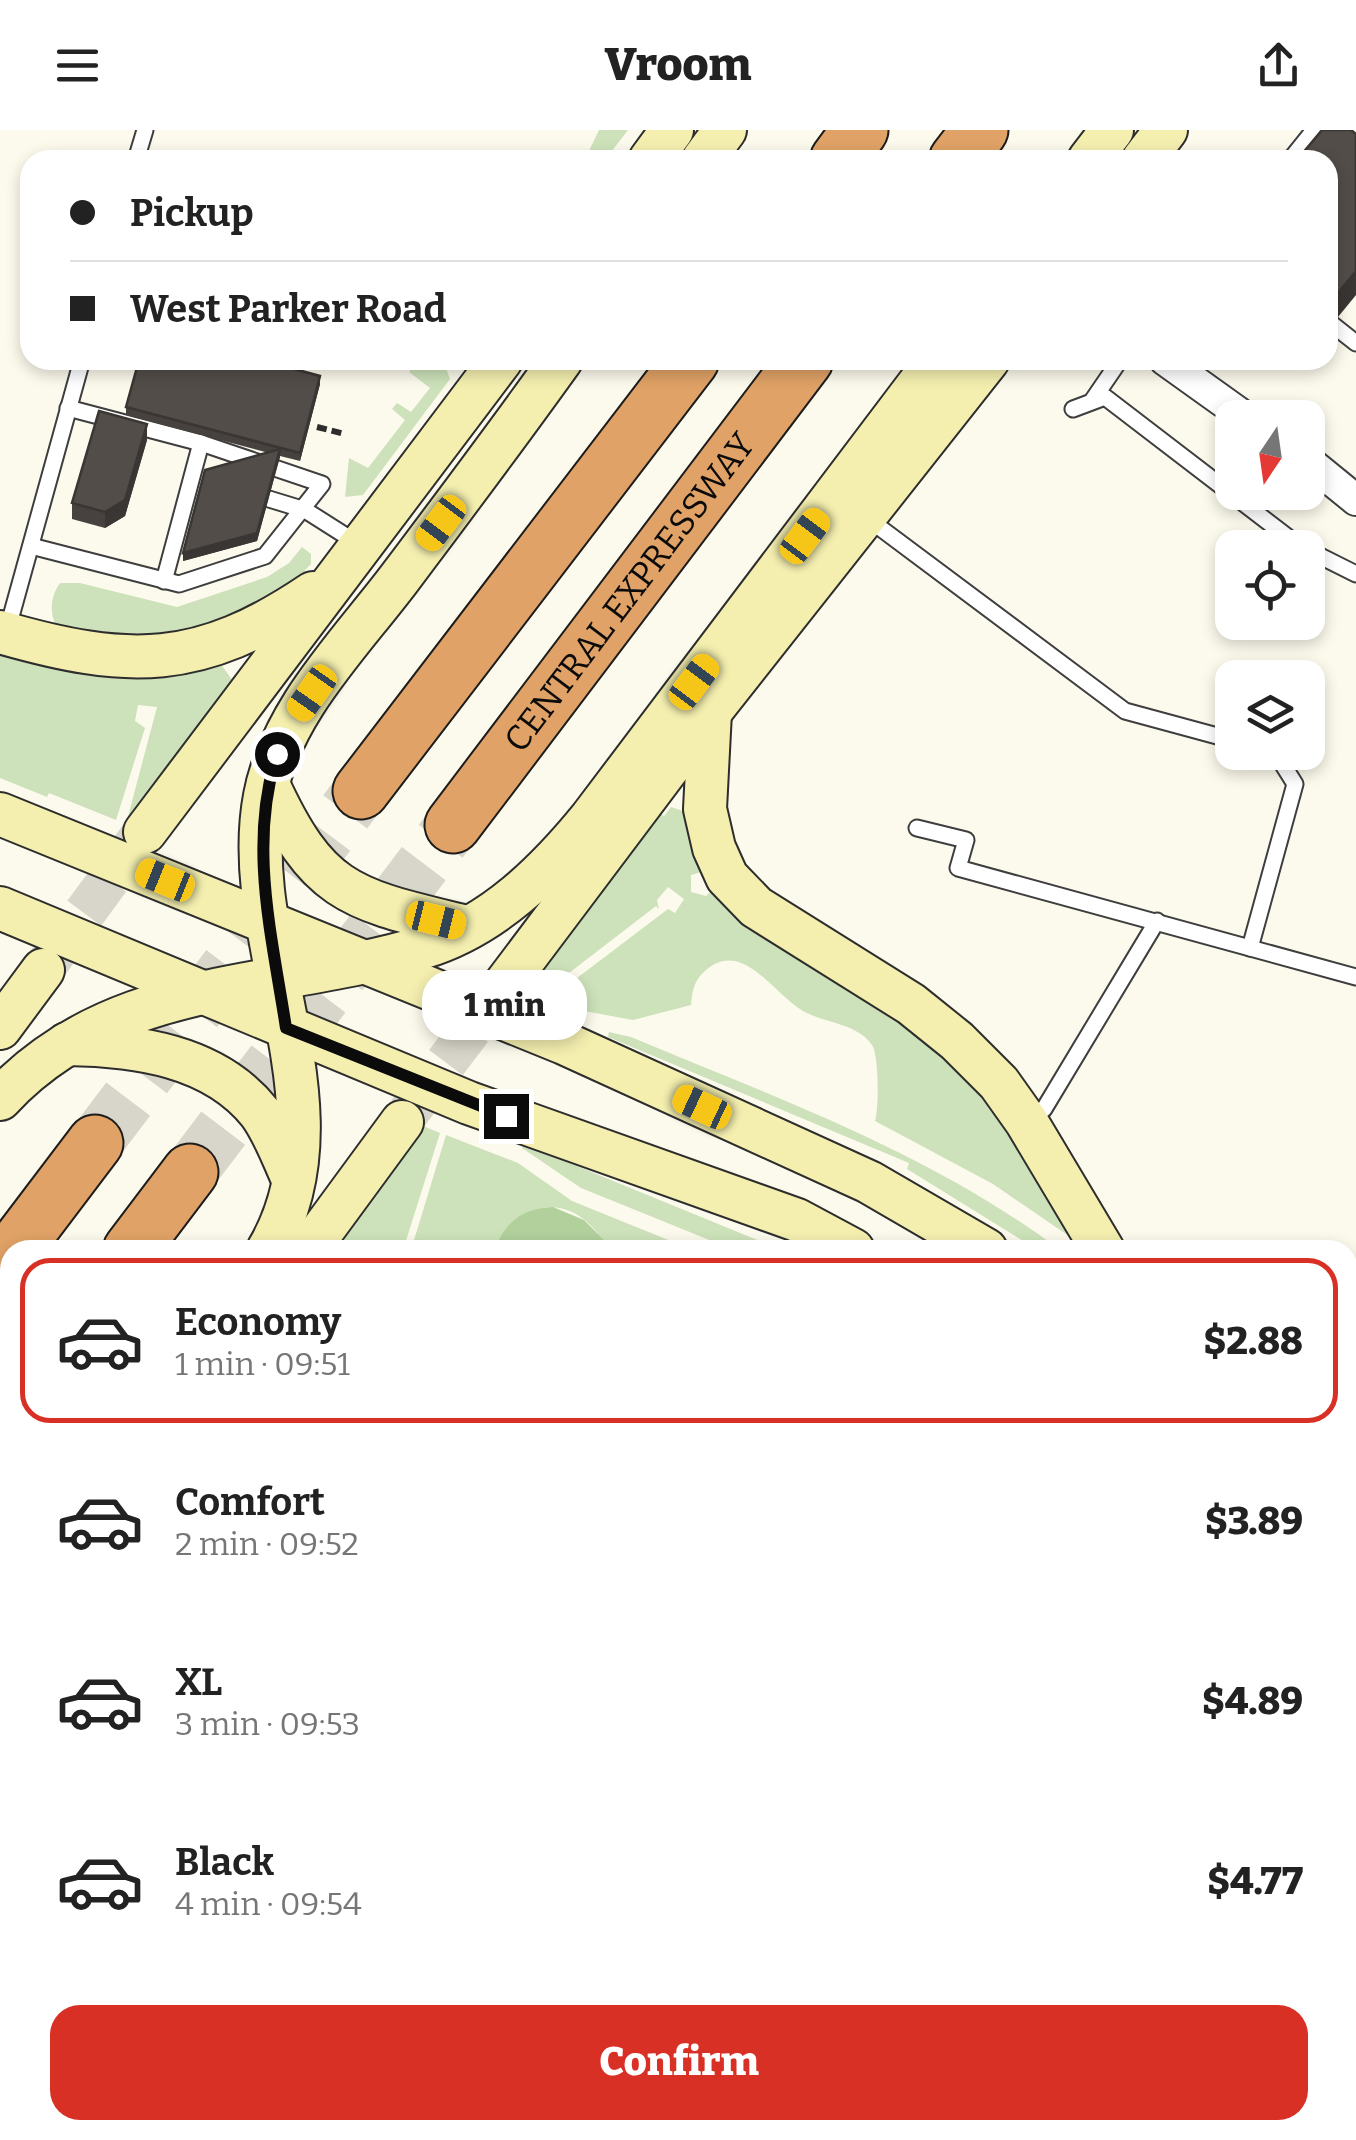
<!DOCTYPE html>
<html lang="en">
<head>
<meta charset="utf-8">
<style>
	body { margin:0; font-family:Bitter,serif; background:#f6f6f6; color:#222; height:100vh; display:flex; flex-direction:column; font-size:38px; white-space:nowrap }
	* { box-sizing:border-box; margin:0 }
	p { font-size:32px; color:#767676 }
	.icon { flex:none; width:55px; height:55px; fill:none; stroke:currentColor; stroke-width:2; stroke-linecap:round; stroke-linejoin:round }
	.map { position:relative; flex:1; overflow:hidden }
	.panel { position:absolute; left:0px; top:1110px; width:1358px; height:900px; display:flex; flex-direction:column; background:#fff; border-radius:30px 30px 0 0; box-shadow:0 5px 15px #0003 }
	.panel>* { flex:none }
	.top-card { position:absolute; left:20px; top:20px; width:1318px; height:220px; border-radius:30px; box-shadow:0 5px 15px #0003; display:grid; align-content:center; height:220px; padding:0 50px; background:#fff }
	.needle { width:65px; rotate:193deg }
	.tools { position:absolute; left:1215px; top:270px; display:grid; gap:20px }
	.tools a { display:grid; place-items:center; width:110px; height:110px; border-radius:20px; background:#fff; box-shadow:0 5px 15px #0003; font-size:50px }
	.end { position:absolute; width:45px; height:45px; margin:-22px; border:12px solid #0b0b0b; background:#fff; box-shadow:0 0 0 5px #fff }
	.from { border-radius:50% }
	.bubble { position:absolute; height:70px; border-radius:30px; background:#fff; box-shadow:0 5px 15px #0003; font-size:32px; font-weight:800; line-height:70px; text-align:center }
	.car { position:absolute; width:30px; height:60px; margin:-30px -15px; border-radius:12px; box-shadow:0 0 8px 2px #0007; background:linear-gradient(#f5c518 24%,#345 0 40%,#f5c518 0 76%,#345 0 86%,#f5c518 0) }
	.top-card b { display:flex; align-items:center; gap:35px; height:95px; font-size:38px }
	.top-card b+b { border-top:2px solid #e0e0e0 }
	.top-card i { width:25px; height:25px; background:#222 }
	ul { padding:18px 0 0; list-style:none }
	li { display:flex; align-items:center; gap:30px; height:165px; margin:0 20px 15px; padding:0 30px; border:5px solid transparent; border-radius:30px }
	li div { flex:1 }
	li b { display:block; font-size:38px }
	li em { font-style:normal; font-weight:800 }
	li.current { border-color:#d93025 }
	li>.icon { width:90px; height:90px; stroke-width:1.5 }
	.cta { display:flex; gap:20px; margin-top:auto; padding:20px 50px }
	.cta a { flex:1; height:115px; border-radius:30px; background:#d93025; color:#fff; font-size:40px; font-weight:800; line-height:115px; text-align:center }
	header { display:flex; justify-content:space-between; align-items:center; height:130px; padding:0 50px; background:#fff; font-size:45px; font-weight:800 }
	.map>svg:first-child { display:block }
	.green { fill:#cde2ba }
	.forest { fill:#b1d09c }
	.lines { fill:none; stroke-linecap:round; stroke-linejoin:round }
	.secondary-tunnel { stroke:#d8d6ca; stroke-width:42; stroke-dasharray:42 21; stroke-linecap:butt }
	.highway-tunnel { stroke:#d8d6ca; stroke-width:55; stroke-dasharray:55 28; stroke-linecap:butt }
	.lane-casing { stroke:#3e3e3e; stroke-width:19 }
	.street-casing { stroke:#3e3e3e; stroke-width:34 }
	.secondary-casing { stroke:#2d2d2d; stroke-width:46 }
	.highway-casing { stroke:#1c1c1c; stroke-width:59 }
	.path { stroke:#2d2d2d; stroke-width:6; stroke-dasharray:10 5; stroke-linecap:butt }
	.lane { stroke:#fff; stroke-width:15 }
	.street { stroke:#fff; stroke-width:30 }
	.secondary { stroke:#f4efaf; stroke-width:42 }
	.highway { stroke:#e0a266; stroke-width:55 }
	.wall { fill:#47423f }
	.shaded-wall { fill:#393633 }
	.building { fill:#524d49; stroke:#393633; stroke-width:2.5 }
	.route { stroke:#0b0b0b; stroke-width:12 }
	.labels { text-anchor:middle; stroke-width:10; stroke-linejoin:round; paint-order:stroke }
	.street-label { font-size:35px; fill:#0b0b0b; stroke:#fff }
</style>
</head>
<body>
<header><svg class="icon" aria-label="menu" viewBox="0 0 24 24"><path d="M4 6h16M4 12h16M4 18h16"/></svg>Vroom<svg class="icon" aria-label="share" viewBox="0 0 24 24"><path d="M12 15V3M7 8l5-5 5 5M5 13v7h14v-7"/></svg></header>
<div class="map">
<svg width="1356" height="2010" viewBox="0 0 1356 2010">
	<rect width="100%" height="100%" fill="#fcfaec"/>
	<g class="green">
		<polygon points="599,0 628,0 605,30 577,30 584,21 588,23"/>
		<polygon points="419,230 443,230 450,249 363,365 345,367 349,328 368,338 405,290 392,279 397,273 411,282 430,258 409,242"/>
		<path d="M302,417L311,424V434L287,459L239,492L133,510V504L124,503L123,509L56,495C49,482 51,465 60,453H80L177,477L267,447L289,433Z"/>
		<path d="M0,522C77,543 142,557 220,533L238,558L135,697L126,694L157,577L138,575L135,591L145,598L116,690L49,663L47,667L0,648Z"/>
		<path d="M671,677L692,684L708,740L691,745V762L706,766L712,760L875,868L976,950L1082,1115L993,1054L875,991C879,979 879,924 872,915C857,893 826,894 803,881C774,865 743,808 706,840C694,850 692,861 691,875L633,890L579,880L552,867L668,779L675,783L684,769L668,757L657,770L659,779L656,776L543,863L528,857L659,683L664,686Z"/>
		<path d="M609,902L631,907C779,969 931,1023 1060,1120H1038L907,1039L909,1033L608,907Z"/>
		<polygon points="423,996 440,1003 403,1120 330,1120"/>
		<path d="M446,1005L518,1033L572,1071L693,1120H614C603,1111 596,1100 586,1091C552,1062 508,1082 495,1120H411Z"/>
		<polygon points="523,1014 782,1120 734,1120 581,1058 522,1018"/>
	</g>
	<path class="forest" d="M553,1077L584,1090L614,1120H495C504,1092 523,1078 553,1077Z"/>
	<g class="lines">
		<g class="secondary-tunnel">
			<polyline points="47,834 141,706"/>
			<polyline points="408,983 503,857"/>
		</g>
		<g class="highway-tunnel">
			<polyline points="95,1013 361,661"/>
			<polyline points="190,1042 453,695"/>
		</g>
		<defs>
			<g id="lane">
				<polyline points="136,30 145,0"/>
				<polyline points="1290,30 1314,0"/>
				<polyline points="1328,191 1356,213"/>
				<polyline points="1092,271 1120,230"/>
				<polyline points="1073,279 1105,267 1302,418"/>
				<polyline points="269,369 305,380 357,413"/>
				<polyline points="867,388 1125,581 1232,610"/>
				<polyline points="31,416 179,454 265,426 322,354 201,313 68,278"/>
				<polyline points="1308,420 1356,444"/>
				<polyline points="164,451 201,313"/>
				<polyline points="7,501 82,230"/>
				<polyline points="917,698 966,710 958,738 1356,847"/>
				<polyline points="1250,818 1295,654 1275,622"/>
				<polyline points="1026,991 1044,979 1157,791"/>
				<polyline points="1348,1845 1356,1843"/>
				<polyline points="1293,2000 1295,2010"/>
				<polyline points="60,2010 64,2000"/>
				<polyline points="801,2010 803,2000"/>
				<polyline points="1077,2010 1079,2000"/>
			</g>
			<g id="street">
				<polyline points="1165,230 1246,288"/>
				<polyline points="1308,331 1356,370"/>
			</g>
			<g id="secondary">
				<polyline points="650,30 672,0"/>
				<polyline points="703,30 725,0"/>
				<polyline points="1089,30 1112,0"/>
				<polyline points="1143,30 1166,0"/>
				<path d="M0,502C129,539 199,540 313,463"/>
				<polyline points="710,582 705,679 714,718 727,747 756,777 911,874 957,911 999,953 1026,991 1103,1120"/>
				<path d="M268,654C319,766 353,769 466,797"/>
				<polyline points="0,684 564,913 869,1052 986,1120"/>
				<polyline points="145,702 501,230"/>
				<polyline points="0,778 469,973 797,1090 853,1120"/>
				<polyline points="503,857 710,582 988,230"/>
				<polyline points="0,898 43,840"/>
				<path d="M67,914C135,915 214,925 260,983C274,1002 282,1025 292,1047"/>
				<path d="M0,969C114,846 275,862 424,817C493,796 547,742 591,688L937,230"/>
				<path d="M268,1120C351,979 237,813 265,666C281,582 349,515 399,449C454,376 508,304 561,230"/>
				<polyline points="308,1120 402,992"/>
				<polyline points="0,1475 10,1462"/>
				<polyline points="1348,1530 1356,1549"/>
				<polyline points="0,1536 10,1522"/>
				<polyline points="1348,1762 1356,1797"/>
			</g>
			<g id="highway">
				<polyline points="838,30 860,0"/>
				<polyline points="957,30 980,0"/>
				<polyline points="361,661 691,230"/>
				<path id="s1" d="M453,695L805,230"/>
				<polyline points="14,1120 95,1013"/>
				<polyline points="131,1120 190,1042"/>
				<polyline points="0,1294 10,1281"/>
			</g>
		</defs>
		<use href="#lane" class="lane-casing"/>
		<use href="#street" class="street-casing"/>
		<use href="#secondary" class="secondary-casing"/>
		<use href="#highway" class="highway-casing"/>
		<g class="path">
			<polyline points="317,297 345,304"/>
			<polyline points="1348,1916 1356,1958"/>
		</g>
		<use href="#lane" class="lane"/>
		<use href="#street" class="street"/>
		<use href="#secondary" class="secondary"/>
		<use href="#highway" class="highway"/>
	</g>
	<g class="wall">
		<polygon points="1356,4 1338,187 1328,178 1328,30"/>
		<polygon points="320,254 300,331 280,326 257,411 183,431 269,323 126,285 126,277"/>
		<polygon points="147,310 125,386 105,398 72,389 72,373"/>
	</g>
	<g class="shaded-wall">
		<polygon points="1356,141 1356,165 1338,187 1338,163"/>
		<polygon points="320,246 320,254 300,331 300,323"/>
		<polygon points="147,294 147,310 125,386 105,398 105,382"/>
		<polygon points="280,319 280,327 257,411 183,431 183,423"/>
		<polygon points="750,2000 755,2000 753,2010 747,2010"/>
	</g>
	<g class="building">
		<polygon points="1322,0 1351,0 1356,4 1356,141 1338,163 1328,155 1328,30 1297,30"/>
		<polygon points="139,230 261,230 320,246 300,323 126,277"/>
		<polygon points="99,281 147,294 125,370 105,382 72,373"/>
		<polygon points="280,319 257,403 183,423 205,340"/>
		<polygon points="84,2000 750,2000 747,2010 82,2010"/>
		<polygon points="1161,2000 1265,2000 1268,2010 1119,2010 1119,2009"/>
	</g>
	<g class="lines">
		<path class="route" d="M277,624C248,715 272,806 286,898L506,986"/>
	</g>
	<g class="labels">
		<g class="street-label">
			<text dy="12" stroke="none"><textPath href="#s1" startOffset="292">CENTRAL EXPRESSWAY</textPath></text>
		</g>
	</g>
</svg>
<div class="tools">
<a><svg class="needle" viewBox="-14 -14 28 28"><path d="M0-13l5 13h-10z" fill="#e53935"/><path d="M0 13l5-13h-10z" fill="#767676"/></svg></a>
<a><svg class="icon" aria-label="locate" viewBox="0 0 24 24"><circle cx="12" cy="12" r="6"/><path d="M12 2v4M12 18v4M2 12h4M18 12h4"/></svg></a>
<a><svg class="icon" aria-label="layers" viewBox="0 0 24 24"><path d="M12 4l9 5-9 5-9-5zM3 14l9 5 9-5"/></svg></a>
</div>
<i class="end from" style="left:277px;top:624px"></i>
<i class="end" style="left:506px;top:986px"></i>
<div class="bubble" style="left:422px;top:840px;width:165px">1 min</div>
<i class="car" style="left:441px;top:393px;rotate:217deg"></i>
<i class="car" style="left:805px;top:406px;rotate:37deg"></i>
<i class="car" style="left:694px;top:552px;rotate:37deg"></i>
<i class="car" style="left:312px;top:563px;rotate:215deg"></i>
<i class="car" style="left:165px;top:750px;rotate:292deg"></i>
<i class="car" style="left:436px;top:790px;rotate:104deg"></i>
<i class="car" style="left:702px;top:977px;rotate:295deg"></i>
<div class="top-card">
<b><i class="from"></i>Pickup</b>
<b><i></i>West Parker Road</b>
</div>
<section class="panel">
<ul>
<li class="current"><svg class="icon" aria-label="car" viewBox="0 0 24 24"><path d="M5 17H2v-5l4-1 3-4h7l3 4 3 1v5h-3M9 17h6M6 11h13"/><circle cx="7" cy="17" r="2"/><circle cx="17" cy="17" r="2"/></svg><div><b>Economy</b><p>1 min · 09:51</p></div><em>$2.88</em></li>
<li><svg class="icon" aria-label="car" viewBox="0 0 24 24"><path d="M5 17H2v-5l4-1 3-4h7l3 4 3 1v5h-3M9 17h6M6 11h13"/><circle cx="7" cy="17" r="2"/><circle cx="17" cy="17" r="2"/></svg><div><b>Comfort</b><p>2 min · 09:52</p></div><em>$3.89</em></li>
<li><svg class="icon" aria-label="car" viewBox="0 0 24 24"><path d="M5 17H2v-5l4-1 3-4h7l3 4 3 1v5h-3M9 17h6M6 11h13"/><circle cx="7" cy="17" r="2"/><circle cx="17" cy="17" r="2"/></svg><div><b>XL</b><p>3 min · 09:53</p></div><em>$4.89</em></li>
<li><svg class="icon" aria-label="car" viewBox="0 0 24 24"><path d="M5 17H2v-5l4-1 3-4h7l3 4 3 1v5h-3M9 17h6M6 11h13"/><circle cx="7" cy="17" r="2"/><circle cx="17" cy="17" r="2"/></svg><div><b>Black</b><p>4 min · 09:54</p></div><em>$4.77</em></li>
</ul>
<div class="cta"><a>Confirm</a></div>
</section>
</div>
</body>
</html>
